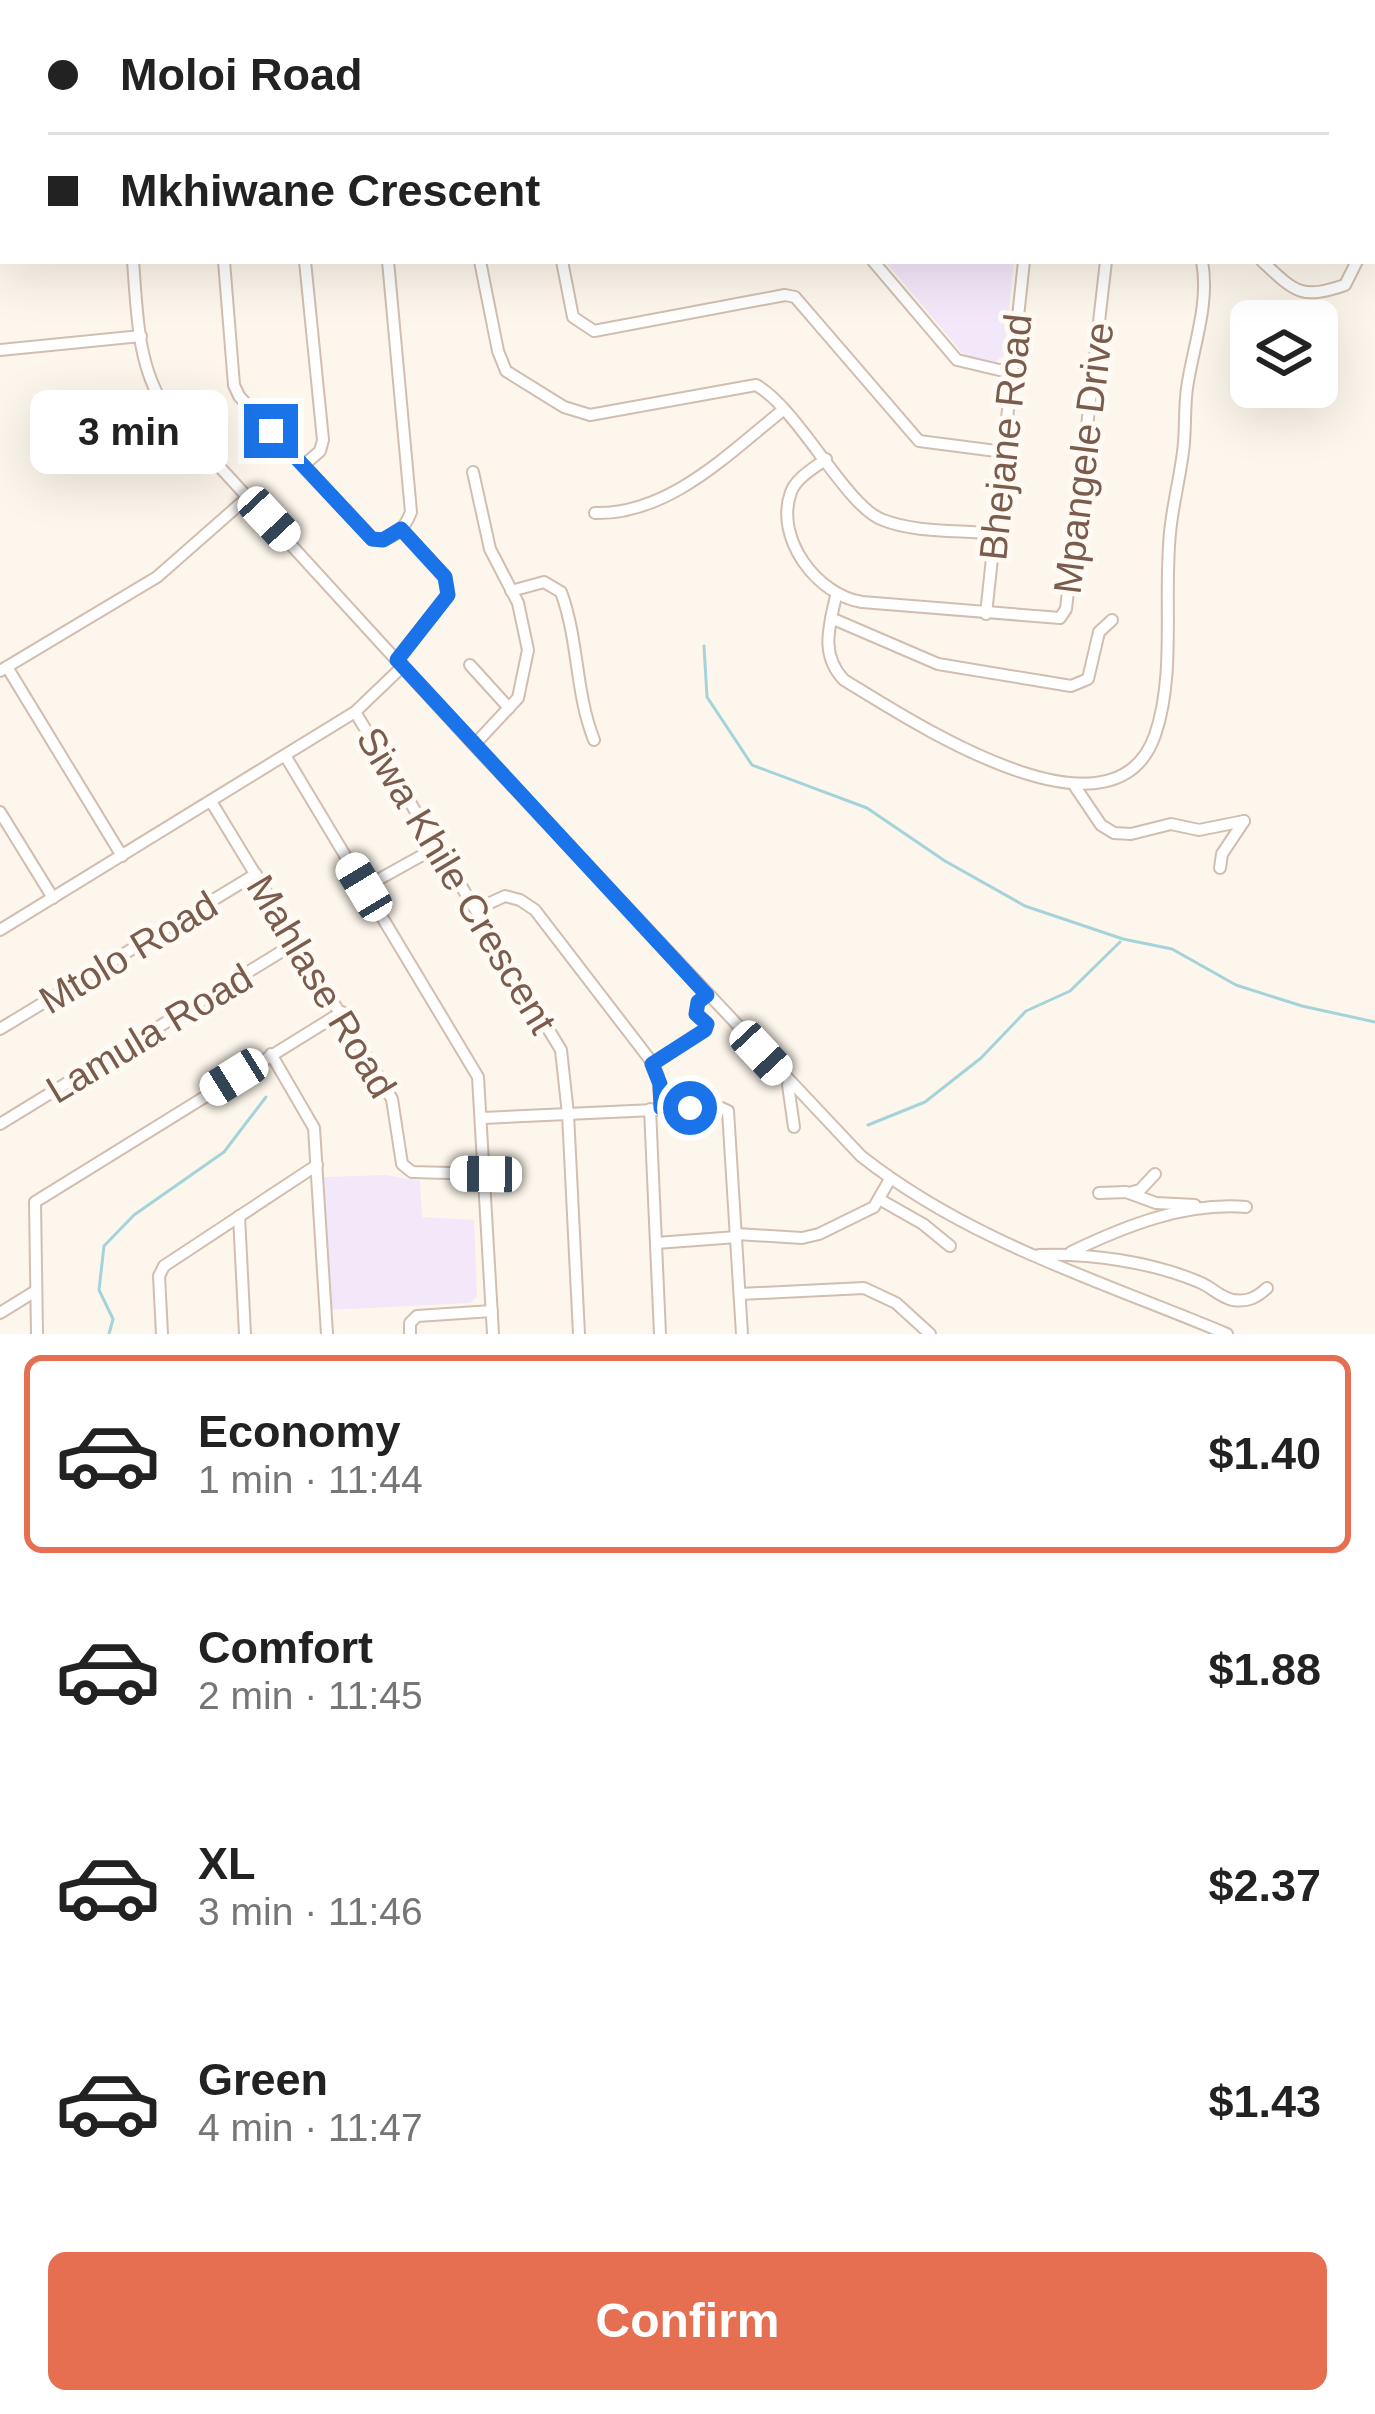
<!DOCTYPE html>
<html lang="en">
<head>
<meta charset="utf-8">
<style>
	body { margin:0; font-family:Arial,sans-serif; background:#f2f2f2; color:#222; height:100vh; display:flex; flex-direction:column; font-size:45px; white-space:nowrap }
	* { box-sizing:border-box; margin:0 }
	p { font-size:39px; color:#767676 }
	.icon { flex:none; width:66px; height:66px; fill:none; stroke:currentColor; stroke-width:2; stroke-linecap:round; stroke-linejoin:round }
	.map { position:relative; height:1334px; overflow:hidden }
	.sheet { display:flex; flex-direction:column; background:#fff; flex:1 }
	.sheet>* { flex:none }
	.guide { position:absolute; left:0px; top:0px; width:1377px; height:264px; box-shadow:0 12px 48px #0002; display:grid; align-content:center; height:264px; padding:0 48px; background:#fff }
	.tools { position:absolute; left:1230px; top:300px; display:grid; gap:24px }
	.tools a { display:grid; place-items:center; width:108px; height:108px; border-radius:18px; background:#fff; box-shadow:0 12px 48px #0002; font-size:60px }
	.end { position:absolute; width:54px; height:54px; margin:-27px; border:15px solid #1a73e8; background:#fff; box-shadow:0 0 0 6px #fff }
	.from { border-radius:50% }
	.bubble { position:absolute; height:84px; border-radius:18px; background:#fff; box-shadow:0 12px 48px #0002; font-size:39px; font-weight:800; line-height:84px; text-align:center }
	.car { position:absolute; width:36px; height:72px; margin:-36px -18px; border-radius:15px; box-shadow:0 0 9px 3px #0007; background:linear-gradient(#fff 24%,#345 0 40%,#fff 0 76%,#345 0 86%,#fff 0) }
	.guide b { display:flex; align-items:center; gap:42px; height:114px; font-size:45px }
	.guide b+b { border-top:3px solid #e0e0e0 }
	.guide i { width:30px; height:30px; background:#222 }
	ul { padding:21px 0 0; list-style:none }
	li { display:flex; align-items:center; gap:36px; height:198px; margin:0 24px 18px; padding:0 24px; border:6px solid transparent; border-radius:18px }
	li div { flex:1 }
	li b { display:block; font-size:45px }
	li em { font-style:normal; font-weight:800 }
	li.selected { border-color:#e76f51 }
	li>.icon { width:108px; height:108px; stroke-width:1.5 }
	.primary-button { display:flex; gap:24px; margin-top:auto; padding:24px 48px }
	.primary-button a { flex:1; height:138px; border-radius:18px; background:#e76f51; color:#fff; font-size:48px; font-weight:800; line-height:138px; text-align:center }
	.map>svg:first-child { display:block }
	.education { fill:#f3e8fa }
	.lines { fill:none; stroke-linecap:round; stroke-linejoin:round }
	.stream { stroke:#a5d3da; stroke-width:3 }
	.minor-casing { stroke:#d1beb0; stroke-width:14 }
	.minor { stroke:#fff; stroke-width:10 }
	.route { stroke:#1a73e8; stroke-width:15 }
	.labels { text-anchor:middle; stroke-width:10; stroke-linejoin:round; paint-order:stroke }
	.street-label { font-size:39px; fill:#7a5c4d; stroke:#fffaf3 }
</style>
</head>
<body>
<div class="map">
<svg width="1375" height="1334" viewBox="0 0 1375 1334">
	<rect width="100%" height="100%" fill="#fdf6ec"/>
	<g class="education">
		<polygon points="885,261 1014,261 1004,355 995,362 964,355"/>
		<polygon points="386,1175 420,1181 422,1217 474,1220 477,1296 470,1303 328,1310 324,1177"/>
	</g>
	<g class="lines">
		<g class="stream">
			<polyline points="1374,39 1375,40"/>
			<polyline points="704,646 707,697 752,765 867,808 945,861 1025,906 1123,939 1172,949 1236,985 1302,1006 1375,1022"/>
			<polyline points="868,1125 925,1102 981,1058 1026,1011 1070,991 1120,942"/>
			<polyline points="109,1334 113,1319 99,1290 104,1246 134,1215 224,1152 266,1097"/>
		</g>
		<defs>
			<g id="minor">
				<polyline points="142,0 146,3"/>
				<polyline points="272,0 276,3"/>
				<polyline points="546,0 550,3"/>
				<polyline points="967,0 970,3"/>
				<polyline points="1026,0 1029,3"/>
				<polyline points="1208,0 1209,3"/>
				<polyline points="1352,0 1362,3"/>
				<polyline points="24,3 29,0"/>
				<polyline points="237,3 239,0"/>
				<polyline points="452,3 455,0"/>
				<polyline points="1338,3 1340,0"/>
				<polyline points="1374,16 1375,17"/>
				<polyline points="0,20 3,18"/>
				<polyline points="1374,97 1375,98"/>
				<path d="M133,261C137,310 137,366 165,407L474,745L861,1156C970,1242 1101,1281 1227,1334"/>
				<path d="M224,261L234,385L239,396L372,539C390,543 405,529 411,512L388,261"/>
				<path d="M480,261L498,351L506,371L564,407L590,415L756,385C798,408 846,507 883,520C916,533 960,530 995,534"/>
				<polyline points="562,261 573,317 594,331 785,295 795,297 919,441 1004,452"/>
				<polyline points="873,261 957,360 1012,373"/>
				<path d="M1262,261C1295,292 1301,300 1345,285L1357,261"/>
				<polyline points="0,350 141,336"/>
				<path d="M826,459C814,468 796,478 791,492C774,538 817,595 862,602L1060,618L1066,609L1106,261"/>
				<polyline points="303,466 320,451 323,440 305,261"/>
				<polyline points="473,472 490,549 518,603 528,650 518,698 474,745"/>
				<path d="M595,513C669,515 729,453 783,410"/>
				<path d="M511,591L544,582L561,592C579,641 575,692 594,740"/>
				<path d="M836,596C829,627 820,655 844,680C907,718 1113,856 1155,735C1177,672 1162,590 1171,524C1174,500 1180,476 1183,452C1186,431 1184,409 1187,388C1193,346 1210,304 1202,261"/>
				<polyline points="986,614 1024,261"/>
				<polyline points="831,618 938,664 1071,686 1088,679 1099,632 1112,620"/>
				<polyline points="397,660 448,595 445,576 401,529"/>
				<polyline points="470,665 509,708"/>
				<polyline points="7,667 122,856"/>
				<polyline points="0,671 157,577 248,497"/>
				<polyline points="355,712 561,1050 568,1114 579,1334"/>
				<polyline points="286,757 478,1077 493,1334"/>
				<polyline points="1074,785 1101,825 1114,833 1131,834 1171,824 1199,830 1244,821"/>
				<polyline points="212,803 392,1099 402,1164 412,1172 486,1174"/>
				<polyline points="0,812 53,898"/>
				<polyline points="1220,868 1222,854 1244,821"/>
				<polyline points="365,887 437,847"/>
				<polyline points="477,909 505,896 520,900 535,910 651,1061 658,1076 661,1108"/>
				<polyline points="0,930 355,712 403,666"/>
				<polyline points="0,1029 256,874"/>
				<polyline points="271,1054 314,1128 327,1334"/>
				<polyline points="653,1064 705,1030 707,1024 696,1014 698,1002 707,995"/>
				<polyline points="788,1085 794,1127"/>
				<polyline points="650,1109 660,1334"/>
				<polyline points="483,1118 719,1107 728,1111 742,1334"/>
				<polyline points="0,1124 297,942"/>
				<polyline points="1132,1192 1140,1190 1155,1174"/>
				<polyline points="1099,1193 1126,1192 1156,1203 1195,1205"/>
				<polyline points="879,1199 923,1224 950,1246"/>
				<polyline points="239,1216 245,1334"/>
				<polyline points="737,1234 802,1238 819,1234 874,1207 890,1179"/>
				<polyline points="656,1243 737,1237"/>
				<path d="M1071,1252C1125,1226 1185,1202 1246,1207"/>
				<path d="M1039,1255C1090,1253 1152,1262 1199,1282C1212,1287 1219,1297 1233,1300C1248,1302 1256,1298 1267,1288"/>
				<polyline points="740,1294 864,1288 896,1303 930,1334"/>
				<polyline points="0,1313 34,1292"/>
				<polyline points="37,1334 35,1202 342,1012"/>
				<polyline points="162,1334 159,1276 164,1266 317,1165"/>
				<polyline points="410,1334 410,1323 417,1316 492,1311"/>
			</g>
		</defs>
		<use href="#minor" class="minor-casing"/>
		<use href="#minor" class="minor"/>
	</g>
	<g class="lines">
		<polyline class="route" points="271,431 372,539 383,540 401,529 445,577 448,595 397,660 707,995 698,1002 696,1014 707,1024 705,1030 652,1064 660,1084 661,1108 690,1108"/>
	</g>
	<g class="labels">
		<g class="street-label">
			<text transform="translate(1005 437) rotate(-84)" y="14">Bhejane Road</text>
			<text transform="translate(1083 458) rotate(-83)" y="14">Mpangele Drive</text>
			<text transform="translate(457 880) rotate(59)" y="14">Siwa Khile Crescent</text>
			<text transform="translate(128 952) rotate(-31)" y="14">Mtolo Road</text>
			<text transform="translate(322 986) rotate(59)" y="14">Mahlase Road</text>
			<text transform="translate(149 1033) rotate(-31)" y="14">Lamula Road</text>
		</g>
	</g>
</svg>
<div class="tools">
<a><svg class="icon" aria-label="layers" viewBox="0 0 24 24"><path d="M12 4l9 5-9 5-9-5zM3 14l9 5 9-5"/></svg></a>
</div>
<i class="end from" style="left:690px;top:1108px"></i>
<i class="end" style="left:271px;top:431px"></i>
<div class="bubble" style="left:30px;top:390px;width:198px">3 min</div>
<i class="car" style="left:269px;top:519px;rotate:137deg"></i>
<i class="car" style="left:364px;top:887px;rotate:329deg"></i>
<i class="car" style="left:761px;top:1053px;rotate:137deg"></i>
<i class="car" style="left:234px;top:1077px;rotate:238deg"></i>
<i class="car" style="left:486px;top:1174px;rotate:271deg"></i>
<div class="guide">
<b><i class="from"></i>Moloi Road</b>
<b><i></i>Mkhiwane Crescent</b>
</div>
</div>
<section class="sheet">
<ul>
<li class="selected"><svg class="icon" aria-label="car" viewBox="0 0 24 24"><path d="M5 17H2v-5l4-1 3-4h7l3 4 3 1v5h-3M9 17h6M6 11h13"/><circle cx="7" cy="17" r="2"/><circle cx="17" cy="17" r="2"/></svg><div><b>Economy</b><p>1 min · 11:44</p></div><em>$1.40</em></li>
<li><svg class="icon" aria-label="car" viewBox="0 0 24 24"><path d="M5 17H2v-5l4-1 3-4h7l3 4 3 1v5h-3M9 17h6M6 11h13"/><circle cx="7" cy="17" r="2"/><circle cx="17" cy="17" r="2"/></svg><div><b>Comfort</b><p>2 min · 11:45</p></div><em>$1.88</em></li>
<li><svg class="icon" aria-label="car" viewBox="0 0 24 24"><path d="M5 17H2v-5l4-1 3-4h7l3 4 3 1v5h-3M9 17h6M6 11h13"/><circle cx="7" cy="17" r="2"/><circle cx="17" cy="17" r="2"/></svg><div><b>XL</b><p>3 min · 11:46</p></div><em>$2.37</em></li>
<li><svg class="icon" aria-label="car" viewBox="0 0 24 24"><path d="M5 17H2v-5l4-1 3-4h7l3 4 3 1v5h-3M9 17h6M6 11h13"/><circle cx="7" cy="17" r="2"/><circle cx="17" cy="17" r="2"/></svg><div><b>Green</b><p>4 min · 11:47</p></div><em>$1.43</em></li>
</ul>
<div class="primary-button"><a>Confirm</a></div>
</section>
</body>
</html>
